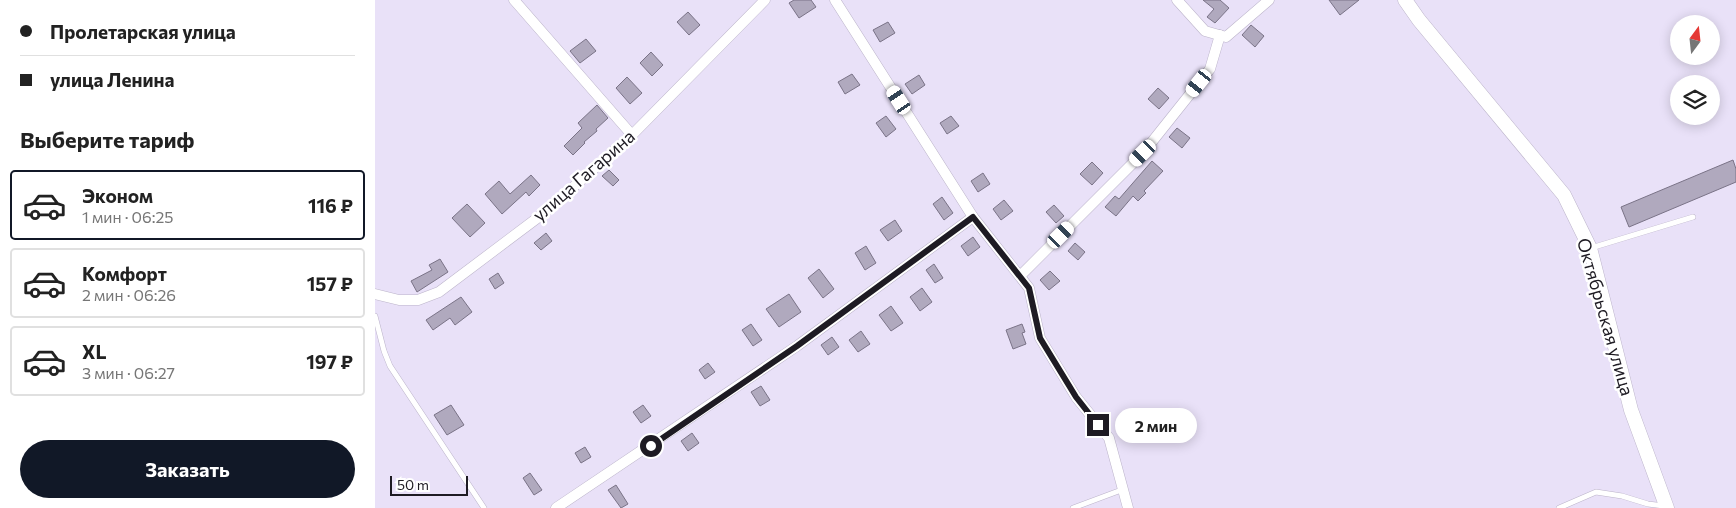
<!DOCTYPE html>
<html lang="ru">
<head>
<meta charset="utf-8">
<style>
	body { margin:0; font-family:Commissioner,sans-serif; background:#f6f6f6; color:#222; height:100vh; display:flex; flex-direction:column; font-size:19px; white-space:nowrap }
	* { box-sizing:border-box; margin:0 }
	p { font-size:16px; color:#767676 }
	.icon { flex:none; width:28px; height:28px; fill:none; stroke:currentColor; stroke-width:2; stroke-linecap:round; stroke-linejoin:round }
	.map { position:relative; flex:1; overflow:hidden }
	.panel { display:flex; flex-direction:column; background:#fff; width:375px }
	.panel>* { flex:none }
	.top-card { display:grid; align-content:center; height:110px; padding:0 20px; background:#fff }
	.needle { width:32px; rotate:15deg }
	.controls { position:absolute; left:1295px; top:15px; display:grid; gap:10px }
	.controls a { display:grid; place-items:center; width:50px; height:50px; border-radius:50%; background:#fff; box-shadow:0 2px 12px #0003; font-size:25px }
	.scale { position:absolute; left:15px; bottom:12px; width:78px; box-sizing:border-box; padding-left:5px; border:2px solid #1e1b23; border-top:0; font-size:14px; line-height:18px; white-space:nowrap; color:#1e1b23; -webkit-text-stroke:4px #fff; paint-order:stroke }
	.end { position:absolute; width:22px; height:22px; margin:-11px; border:6px solid #1e1b23; background:#fff; box-shadow:0 0 0 2px #fff }
	.from { border-radius:50% }
	.bubble { position:absolute; height:35px; border-radius:18px; background:#fff; box-shadow:0 2px 12px #0003; font-size:16px; font-weight:700; line-height:35px; text-align:center }
	.car { position:absolute; width:15px; height:30px; margin:-15px -8px; border-radius:6px; box-shadow:0 0 4px 1px #0007; background:linear-gradient(#fff 24%,#345 0 40%,#fff 0 76%,#345 0 86%,#fff 0) }
	.top-card b { display:flex; align-items:center; gap:18px; height:48px; font-size:19px }
	.top-card b+b { border-top:1px solid #e0e0e0 }
	.top-card i { width:12px; height:12px; background:#222 }
	ul { padding:0; list-style:none }
	li { display:flex; align-items:center; gap:15px; height:70px; margin:0 10px 8px; padding:0 10px; border:2px solid #e0e0e0; border-radius:5px }
	li div { flex:1 }
	li b { display:block; font-size:19px }
	li em { font-style:normal; font-weight:700 }
	li.active { border-color:#111827 }
	li>.icon { width:45px; height:45px; stroke-width:1.5 }
	h2 { padding:0 20px; font-size:22px; line-height:60px }
	.cta { display:flex; gap:10px; margin-top:auto; padding:10px 20px }
	.cta a { flex:1; height:58px; border-radius:30px; background:#111827; color:#fff; font-size:20px; font-weight:700; line-height:58px; text-align:center }
	main { display:flex; flex:1; min-height:0 }
	.map>svg:first-child { display:block }
	.building { fill:#b0a9be; stroke:#7a7387 }
	.lines { fill:none; stroke-linecap:round; stroke-linejoin:round }
	.lane-casing { stroke:#bcb4ca; stroke-width:6 }
	.street-casing { stroke:#bcb4ca; stroke-width:11 }
	.secondary-casing { stroke:#bcb4ca; stroke-width:15 }
	.lane { stroke:#fff; stroke-width:5 }
	.street { stroke:#fff; stroke-width:10 }
	.secondary { stroke:#fff; stroke-width:14 }
	.route { stroke:#1e1b23; stroke-width:6 }
	.labels { text-anchor:middle; stroke-width:5; stroke-linejoin:round; paint-order:stroke }
	.street-label { font-size:18px; fill:#1e1b23; stroke:#fff }
</style>
</head>
<body>
<main>
<section class="panel">
<div class="top-card">
<b><i class="from"></i>Пролетарская улица</b>
<b><i></i>улица Ленина</b>
</div>
<h2>Выберите тариф</h2>
<ul>
<li class="active"><svg class="icon" aria-label="car" viewBox="0 0 24 24"><path d="M5 17H2v-5l4-1 3-4h7l3 4 3 1v5h-3M9 17h6M6 11h13"/><circle cx="7" cy="17" r="2"/><circle cx="17" cy="17" r="2"/></svg><div><b>Эконом</b><p>1 мин · 06:25</p></div><em>116 ₽</em></li>
<li><svg class="icon" aria-label="car" viewBox="0 0 24 24"><path d="M5 17H2v-5l4-1 3-4h7l3 4 3 1v5h-3M9 17h6M6 11h13"/><circle cx="7" cy="17" r="2"/><circle cx="17" cy="17" r="2"/></svg><div><b>Комфорт</b><p>2 мин · 06:26</p></div><em>157 ₽</em></li>
<li><svg class="icon" aria-label="car" viewBox="0 0 24 24"><path d="M5 17H2v-5l4-1 3-4h7l3 4 3 1v5h-3M9 17h6M6 11h13"/><circle cx="7" cy="17" r="2"/><circle cx="17" cy="17" r="2"/></svg><div><b>XL</b><p>3 мин · 06:27</p></div><em>197 ₽</em></li>
</ul>
<div class="cta"><a>Заказать</a></div>
</section>
<div class="map">
<svg width="1361" height="508" viewBox="0 0 1361 508">
	<rect width="100%" height="100%" fill="#e9e1f8"/>
	<g class="building">
		<polygon points="419,0 436,0 441,7 424,18 414,3"/>
		<polygon points="828,0 845,0 854,8 840,23 832,17 839,9"/>
		<polygon points="954,0 984,0 965,15"/>
		<polygon points="313,12 325,25 314,35 302,22"/>
		<polygon points="513,22 520,33 505,42 498,30"/>
		<polygon points="876,25 889,36 880,47 867,35"/>
		<polygon points="211,39 221,51 205,63 195,51"/>
		<polygon points="276,52 288,65 277,76 265,63"/>
		<polygon points="477,74 485,85 470,94 463,82"/>
		<polygon points="544,75 550,85 537,94 530,84"/>
		<polygon points="252,77 267,93 255,104 241,88"/>
		<polygon points="783,88 794,98 784,109 773,99"/>
		<polygon points="222,105 233,118 221,129 222,131 209,142 210,143 198,155 189,146 207,128 203,123"/>
		<polygon points="511,116 521,129 511,137 501,123"/>
		<polygon points="576,116 584,126 572,134 565,123"/>
		<polygon points="802,128 815,138 807,148 794,137"/>
		<polygon points="1358,160 1361,169 1361,182 1254,227 1246,207"/>
		<polygon points="777,161 788,171 769,191 771,193 763,201 758,196 741,216 730,207 740,196 744,199"/>
		<polygon points="717,162 728,173 717,185 705,174"/>
		<polygon points="234,170 244,180 238,186 227,176"/>
		<polygon points="608,173 615,184 603,192 596,181"/>
		<polygon points="156,175 165,185 154,196 151,192 127,214 110,194 124,181 135,194"/>
		<polygon points="567,197 578,213 569,220 558,204"/>
		<polygon points="629,200 638,211 626,220 618,209"/>
		<polygon points="92,204 110,223 95,237 77,218"/>
		<polygon points="679,205 689,216 681,223 671,212"/>
		<polygon points="520,220 527,231 513,241 505,230"/>
		<polygon points="171,233 177,241 166,250 159,243"/>
		<polygon points="598,237 605,247 593,256 586,246"/>
		<polygon points="700,243 710,252 703,260 693,251"/>
		<polygon points="491,246 501,263 490,270 480,253"/>
		<polygon points="65,259 73,272 42,292 36,281 57,270 54,265"/>
		<polygon points="559,264 568,278 560,283 551,270"/>
		<polygon points="444,269 459,289 448,298 433,278"/>
		<polygon points="675,271 685,281 674,290 665,280"/>
		<polygon points="123,273 129,283 120,289 114,279"/>
		<polygon points="547,288 557,302 545,311 535,297"/>
		<polygon points="414,294 426,312 404,327 391,309"/>
		<polygon points="86,297 97,312 80,325 75,318 58,330 51,320"/>
		<polygon points="516,306 528,323 516,331 504,315"/>
		<polygon points="376,324 387,340 378,346 367,330"/>
		<polygon points="647,324 650,332 647,333 651,344 638,349 631,330"/>
		<polygon points="486,331 495,344 483,352 474,340"/>
		<polygon points="457,337 464,347 453,355 446,345"/>
		<polygon points="333,363 340,372 330,379 324,370"/>
		<polygon points="386,386 395,400 385,406 376,392"/>
		<polygon points="76,405 89,425 72,435 59,415"/>
		<polygon points="268,405 276,416 266,423 258,412"/>
		<polygon points="317,433 324,443 313,451 306,441"/>
		<polygon points="210,447 216,457 206,463 200,453"/>
		<polygon points="155,473 167,490 159,495 148,478"/>
		<polygon points="241,485 253,504 246,508 233,490"/>
	</g>
	<g class="lines">
		<defs>
			<g id="lane">
				<polyline points="1216,248 1318,217"/>
				<polyline points="0,316 9,351 15,366 109,508"/>
				<polyline points="698,508 749,489"/>
				<polyline points="1184,508 1221,492 1247,496 1273,504 1289,506"/>
			</g>
			<g id="street">
				<polyline points="139,0 257,135"/>
				<polyline points="460,0 598,217 654,288 665,338 701,397 734,438 753,508"/>
				<polyline points="802,0 830,31 851,37 894,0"/>
				<polyline points="645,276 768,153 835,69 845,35"/>
				<polyline points="0,294 24,300 43,300 64,292 169,213 257,135 390,0"/>
				<polyline points="181,508 422,346 598,217"/>
			</g>
			<polyline id="secondary" points="1030,0 1044,20 1189,195 1215,248 1256,410 1292,508"/>
		</defs>
		<use href="#lane" class="lane-casing"/>
		<use href="#street" class="street-casing"/>
		<use href="#secondary" class="secondary-casing"/>
		<use href="#lane" class="lane"/>
		<use href="#street" class="street"/>
		<use href="#secondary" class="secondary"/>
	</g>
	<g class="lines">
		<polyline class="route" points="276,446 422,346 598,217 654,288 665,338 701,397 723,425"/>
	</g>
	<g class="labels">
		<g class="street-label">
			<text transform="translate(209 176) rotate(-41)" y="6">улица Гагарина</text>
			<text transform="translate(1230 317) rotate(74)" y="6">Октябрьская улица</text>
		</g>
	</g>
</svg>
<div class="controls">
<a><svg class="needle" viewBox="-14 -14 28 28"><path d="M0-13l5 13h-10z" fill="#e53935"/><path d="M0 13l5-13h-10z" fill="#767676"/></svg></a>
<a><svg class="icon" aria-label="layers" viewBox="0 0 24 24"><path d="M12 4l9 5-9 5-9-5zM3 14l9 5 9-5"/></svg></a>
</div>
<div class="scale">50 m</div>
<i class="end from" style="left:276px;top:446px"></i>
<i class="end" style="left:723px;top:425px"></i>
<div class="bubble" style="left:740px;top:408px;width:82px">2 мин</div>
<i class="car" style="left:824px;top:83px;rotate:219deg"></i>
<i class="car" style="left:524px;top:100px;rotate:327deg"></i>
<i class="car" style="left:768px;top:153px;rotate:225deg"></i>
<i class="car" style="left:686px;top:235px;rotate:45deg"></i>
</div>
</main>
</body>
</html>
